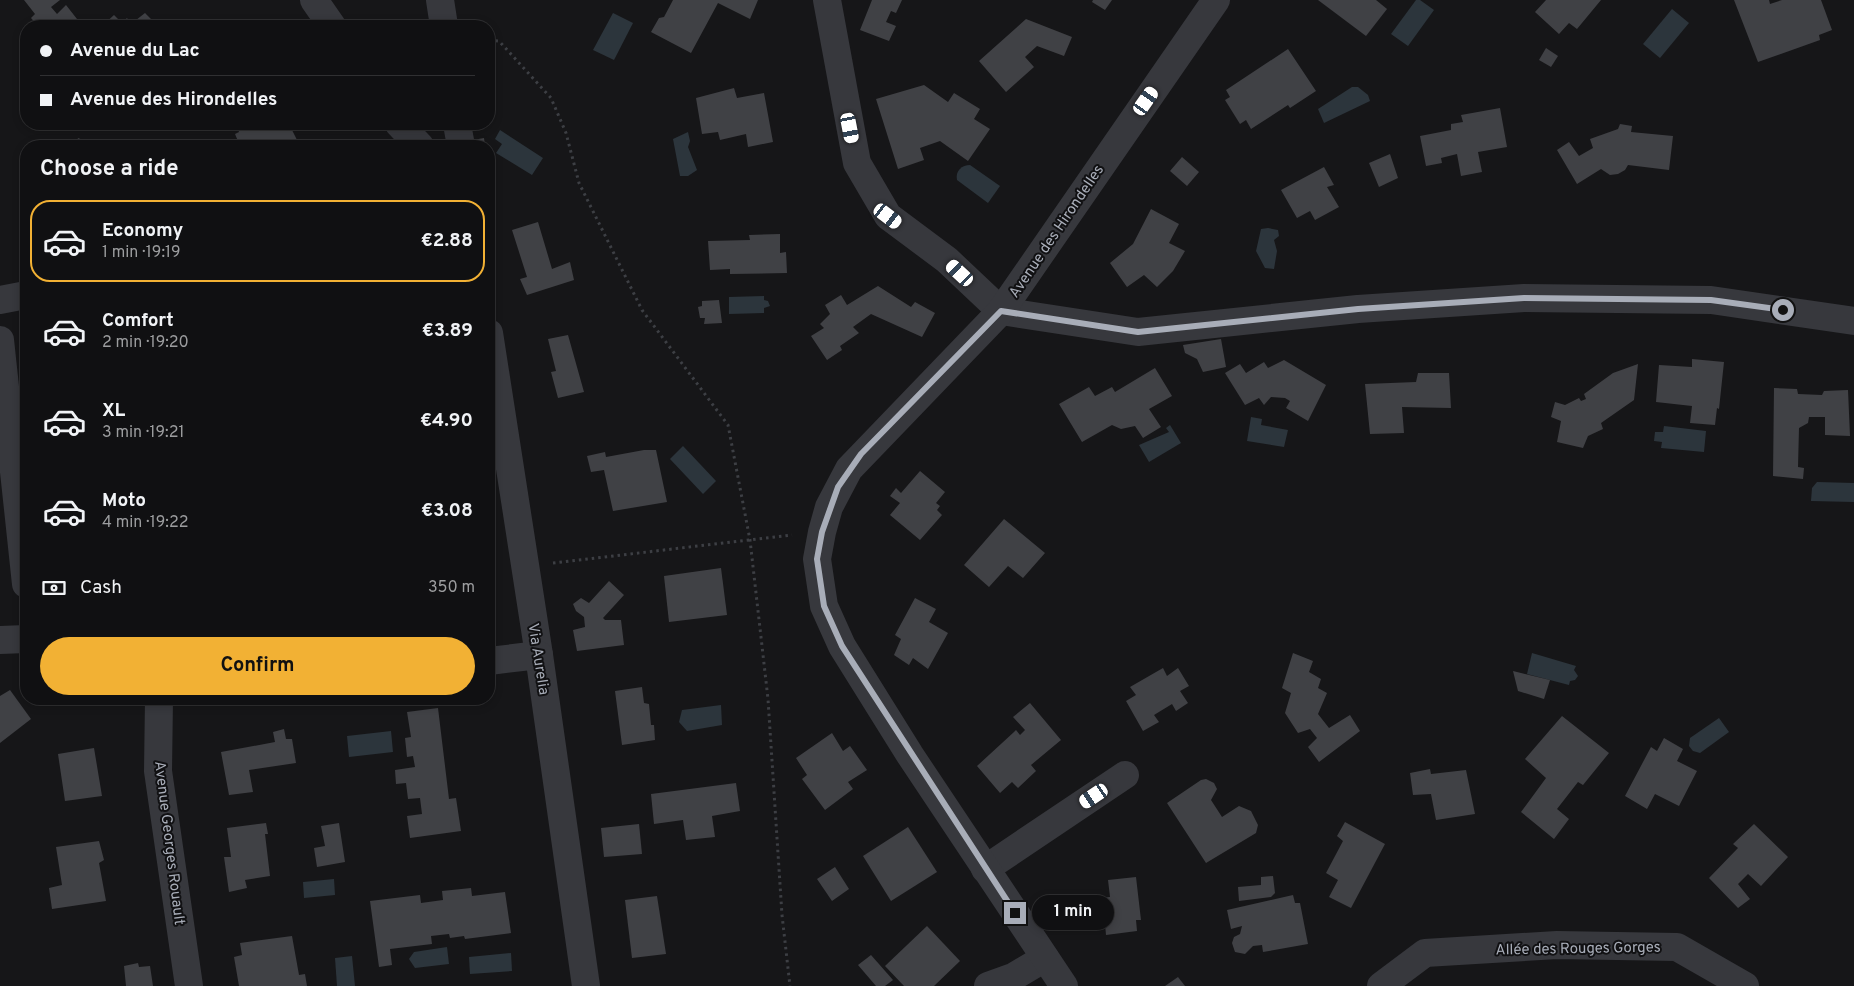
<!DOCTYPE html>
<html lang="en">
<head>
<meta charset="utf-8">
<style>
	body { margin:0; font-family:Overpass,sans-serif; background:#19191b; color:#f1f3f6; height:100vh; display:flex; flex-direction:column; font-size:19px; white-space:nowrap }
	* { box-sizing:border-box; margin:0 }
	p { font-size:16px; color:#9c9d9f }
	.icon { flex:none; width:28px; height:28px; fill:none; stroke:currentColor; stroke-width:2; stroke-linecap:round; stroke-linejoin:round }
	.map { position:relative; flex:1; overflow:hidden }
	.drawer { position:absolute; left:20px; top:140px; width:475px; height:565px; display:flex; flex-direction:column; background:#101012; border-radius:20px; box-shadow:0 2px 8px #0003,0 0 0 1px #303032 }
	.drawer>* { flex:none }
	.banner { position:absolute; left:20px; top:20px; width:475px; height:110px; border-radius:20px; box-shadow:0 2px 8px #0003,0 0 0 1px #303032; display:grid; align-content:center; height:110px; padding:0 20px; background:#101012 }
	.end { position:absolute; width:22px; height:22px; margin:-11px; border:6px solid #a8adb8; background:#111; box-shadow:0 0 0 2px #111 }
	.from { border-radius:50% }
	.bubble { position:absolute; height:35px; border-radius:18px; background:#101012; box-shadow:0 2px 8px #0003,0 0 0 1px #303032; font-size:16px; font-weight:700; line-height:35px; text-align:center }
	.car { position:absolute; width:15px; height:30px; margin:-15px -8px; border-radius:6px; box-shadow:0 0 4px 1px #0007; background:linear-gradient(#fff 24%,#345 0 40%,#fff 0 76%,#345 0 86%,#fff 0) }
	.banner b { display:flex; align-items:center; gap:18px; height:48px; font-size:19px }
	.banner b+b { border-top:1px solid #303032 }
	.banner i { width:12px; height:12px; background:#f1f3f6 }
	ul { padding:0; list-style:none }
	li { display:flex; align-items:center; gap:15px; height:82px; margin:0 10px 8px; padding:0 10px; border:2px solid transparent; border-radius:20px }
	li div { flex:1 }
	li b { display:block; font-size:19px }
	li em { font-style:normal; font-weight:700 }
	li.on { border-color:#f2b134 }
	li>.icon { width:45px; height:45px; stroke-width:1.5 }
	h2 { padding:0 20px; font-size:22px; line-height:60px }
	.pay { display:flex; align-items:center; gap:12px; height:55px; padding:0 20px; font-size:19px }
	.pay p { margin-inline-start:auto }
	.primary-button { display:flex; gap:10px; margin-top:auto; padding:10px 20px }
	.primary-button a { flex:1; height:58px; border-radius:30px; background:#f2b134; color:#111; font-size:20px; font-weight:700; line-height:58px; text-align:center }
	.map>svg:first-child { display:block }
	.water { fill:#2c353c }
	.building { fill:#404145 }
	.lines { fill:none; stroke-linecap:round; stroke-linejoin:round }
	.path { stroke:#3d3f44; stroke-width:3; stroke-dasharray:2.5 4; stroke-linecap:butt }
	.street { stroke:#37383d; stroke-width:28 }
	.route { stroke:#a8adb8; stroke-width:6 }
	.labels { text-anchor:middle; stroke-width:4; stroke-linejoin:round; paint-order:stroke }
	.street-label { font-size:15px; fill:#a8adb8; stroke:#111113 }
</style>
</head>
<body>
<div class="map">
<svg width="1854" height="986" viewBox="0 0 1854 986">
	<rect width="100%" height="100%" fill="#161618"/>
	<g class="water">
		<polygon points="1416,0 1420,0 1434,10 1408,46 1391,34"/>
		<polygon points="1672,9 1689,23 1660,58 1643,44"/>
		<polygon points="613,13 633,23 614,60 593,50"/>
		<polygon points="1352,87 1358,87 1368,95 1370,101 1324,123 1318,109"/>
		<polygon points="500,130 543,158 532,175 496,153 502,144 495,139"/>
		<polygon points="688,132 690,141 688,147 697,170 688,176 680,176 673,139"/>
		<path d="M970,165L1000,186L988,203L957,180C955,171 962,165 970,165Z"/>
		<polygon points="1268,228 1278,230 1279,236 1274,240 1277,251 1274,269 1265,268 1256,251 1261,229"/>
		<polygon points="764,296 764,300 768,301 770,306 764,308 764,313 729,314 729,297"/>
		<polygon points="1251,417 1262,419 1261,425 1288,430 1284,447 1247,441"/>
		<polygon points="1170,425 1181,443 1149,462 1139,445 1169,432 1166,428"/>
		<polygon points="1664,426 1706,431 1704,452 1661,448 1662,442 1654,441 1655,432 1663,432"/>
		<polygon points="683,446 716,481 703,494 670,459"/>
		<polygon points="1817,482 1854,483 1854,502 1811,501 1812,488"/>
		<polygon points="1532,653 1576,666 1574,670 1578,676 1575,680 1570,681 1569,685 1527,674"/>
		<polygon points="721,705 722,725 687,731 679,722 682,710"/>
		<polygon points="1719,718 1729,732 1700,753 1693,751 1689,746 1690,738"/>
		<polygon points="391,731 393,752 349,757 347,736"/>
		<polygon points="334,879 335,895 304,898 303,882"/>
		<polygon points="447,947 449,964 415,968 409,959 414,952"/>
		<polygon points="511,953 512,971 470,974 469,957"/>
		<polygon points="352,956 355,986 337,986 335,958"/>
	</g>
	<g class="building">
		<polygon points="24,0 60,0 51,7 57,14 66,5 77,19 68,26 50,26 48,23 38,26 31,18 35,14"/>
		<polygon points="673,0 758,0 750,19 718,3 691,53 651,32 659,18 664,17"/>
		<polygon points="872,0 902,0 896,13 891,11 886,22 896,26 889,41 860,30"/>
		<polygon points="1093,0 1112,0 1105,10 1092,2"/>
		<polygon points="1318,0 1376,0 1387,9 1366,36"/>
		<polygon points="1546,0 1601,0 1577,29 1569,23 1559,34 1535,12"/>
		<polygon points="1734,0 1769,0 1770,4 1782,0 1821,0 1832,30 1819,35 1820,40 1758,62"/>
		<polygon points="145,13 158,26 102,26 114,15 122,23 127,18 131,24"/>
		<polygon points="1026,19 1072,37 1064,56 1037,46 1025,57 1034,67 1006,92 979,61"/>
		<polygon points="1546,48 1558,56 1551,67 1539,60"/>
		<polygon points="1288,49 1316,91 1290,108 1288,105 1251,129 1246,120 1240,124 1225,100 1230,97 1226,90"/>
		<polygon points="924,85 948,102 954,93 980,109 974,119 990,129 968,161 940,141 920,148 924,160 898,169 876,99"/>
		<polygon points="734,88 737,98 764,93 773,142 748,147 746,134 720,140 718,132 702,134 696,98"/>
		<polygon points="1500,108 1507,147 1478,152 1482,172 1461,176 1457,154 1441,158 1442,163 1426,166 1420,136 1451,130 1451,124 1463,122 1461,115"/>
		<polygon points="236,124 280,124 282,127 289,124 300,146 258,146 255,140 240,146 235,134 239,132"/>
		<polygon points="1620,124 1632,126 1631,132 1673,136 1669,170 1628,165 1625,170 1618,174 1610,175 1601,169 1577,184 1557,150 1569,142 1579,156 1593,148 1590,139 1618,129"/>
		<polygon points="78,138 98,146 75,146"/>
		<polygon points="484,138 485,146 474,146 473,140"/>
		<polygon points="1390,154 1398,178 1379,187 1369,163"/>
		<polygon points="1182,157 1199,172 1187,186 1170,171"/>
		<polygon points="1324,167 1334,185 1327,187 1339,207 1315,220 1310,211 1297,218 1281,190"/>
		<polygon points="1151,209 1179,224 1169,243 1185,251 1173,271 1157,287 1144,275 1127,287 1110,263 1133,244"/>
		<polygon points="538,222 552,269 570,262 574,280 527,295 520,279 527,277 512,230"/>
		<polygon points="780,234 780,253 786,252 787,273 730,274 730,269 710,270 708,241 750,240 749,235"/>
		<polygon points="878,286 911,307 915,302 935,313 922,337 871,314 853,327 859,333 840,346 842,350 827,360 811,336 824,328 820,324 830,314 825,305 841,295 847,305"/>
		<polygon points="719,300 722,323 704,324 705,318 700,318 698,307 702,306 702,301"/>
		<polygon points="568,335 584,392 558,398 551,372 556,371 548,339"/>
		<polygon points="1221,339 1226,367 1203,372 1197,359 1185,353 1183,345"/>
		<polygon points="1692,359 1724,362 1719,409 1717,408 1715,425 1690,423 1692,406 1656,402 1659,365 1692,367"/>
		<polygon points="1284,360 1326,385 1308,421 1286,408 1290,401 1285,398 1271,397 1264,405 1259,398 1245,405 1225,373 1240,364 1246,373 1264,362 1268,368"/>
		<polygon points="1638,364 1634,400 1601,423 1603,429 1588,436 1583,448 1557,442 1561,421 1551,417 1555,402 1565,405 1579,398 1581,401 1586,399 1584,394 1613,373"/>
		<polygon points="1155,368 1172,396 1149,409 1161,427 1143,438 1135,426 1121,429 1112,425 1082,442 1059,404 1089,387 1095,396 1112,387 1115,392"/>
		<polygon points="1418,373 1449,373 1451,408 1402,407 1404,433 1370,434 1365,384 1416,382"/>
		<polygon points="1774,388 1797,389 1798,394 1822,395 1824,391 1848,390 1850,436 1825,435 1825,417 1809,417 1808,423 1799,428 1798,467 1804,468 1803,479 1773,476"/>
		<polygon points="644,450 656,450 667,502 613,511 604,470 591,472 587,456 605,452 606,457"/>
		<polygon points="920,471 945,492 936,503 940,506 937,510 942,515 920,540 890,515 900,503 890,496 896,488 901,493"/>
		<polygon points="1004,519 1045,553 1023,578 1008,566 989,587 964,565"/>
		<polygon points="721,568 727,615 669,622 664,576"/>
		<polygon points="609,581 624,595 603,618 605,620 621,620 624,645 577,651 573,630 585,627 584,617 576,611 573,604 581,598 589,603"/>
		<polygon points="915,598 936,609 929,622 948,633 928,669 913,658 909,665 894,655 901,639 895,635"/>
		<polygon points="1293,653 1313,661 1309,672 1321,679 1318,688 1327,693 1318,714 1329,728 1350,715 1360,731 1319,762 1308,747 1317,738 1310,729 1298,733 1285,713 1291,693 1282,688"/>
		<polygon points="1163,668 1167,676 1178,668 1189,686 1180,691 1188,703 1176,711 1172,704 1154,715 1159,722 1143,731 1126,701 1136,695 1130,687"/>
		<polygon points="1513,671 1550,680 1544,699 1518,691"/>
		<polygon points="642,687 644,703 649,704 651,725 654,725 655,740 622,745 615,691"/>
		<polygon points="10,690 31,719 0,743 0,696"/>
		<polygon points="1030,703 1061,740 1031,765 1036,771 1018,788 1012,782 1000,793 977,766 1014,732 1016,730 1020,735 1025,730 1013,717"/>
		<polygon points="438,708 449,799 456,798 461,831 410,838 407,816 422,814 420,798 408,799 406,783 396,784 395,770 415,767 413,756 407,757 405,738 411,737 407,712"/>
		<polygon points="1562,716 1609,753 1583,785 1578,782 1557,809 1569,819 1554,839 1521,812 1546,778 1525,759"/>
		<polygon points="284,729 286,739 292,739 296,763 249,770 253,792 229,795 221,752 275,742 273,732"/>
		<polygon points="832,733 843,751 850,746 867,770 848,782 853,789 825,810 802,779 807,775 796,758"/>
		<polygon points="1664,738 1683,749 1677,761 1697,771 1679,806 1655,794 1647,809 1625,796 1651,747 1657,751"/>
		<polygon points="94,748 102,796 65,801 58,754"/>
		<polygon points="1430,769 1431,774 1466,770 1475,814 1436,820 1431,794 1413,795 1410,773"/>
		<polygon points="1206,779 1214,783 1217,789 1211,800 1222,817 1239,806 1251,811 1258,825 1256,833 1206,863 1167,803 1201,780"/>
		<polygon points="736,783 740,811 712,816 715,837 686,840 683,820 654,824 651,794"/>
		<polygon points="1345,822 1385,844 1351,908 1329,897 1338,880 1326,873 1343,841 1337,836"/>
		<polygon points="266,823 268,834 265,834 270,876 245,880 247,888 229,892 224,857 231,857 227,828"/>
		<polygon points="339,823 345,862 317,867 314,848 325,846 321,826"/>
		<polygon points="639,824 642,854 604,857 601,828"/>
		<polygon points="1754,824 1788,857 1761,886 1748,874 1738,884 1750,899 1738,908 1709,878 1738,848 1733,844"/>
		<polygon points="908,827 937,872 891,901 863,856"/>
		<polygon points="99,841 104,860 99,863 106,901 52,909 49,888 62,885 56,847"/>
		<polygon points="835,867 849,889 832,901 817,879"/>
		<polygon points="1273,876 1275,893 1271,897 1239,901 1238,887 1261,885 1261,877"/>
		<polygon points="1136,877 1141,920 1136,920 1137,931 1106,935 1105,924 1101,925 1098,898 1110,897 1108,880"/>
		<polygon points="471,888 472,896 505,892 511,933 465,939 464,936 450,938 449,934 431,936 432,944 390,949 392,965 379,967 370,901 420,895 421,903 443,900 442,891"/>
		<polygon points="1293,895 1295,903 1300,903 1308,944 1263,952 1262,945 1253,946 1245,954 1235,952 1232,943 1234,937 1240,934 1242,926 1231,929 1227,910"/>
		<polygon points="657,896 666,954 632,958 625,900"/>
		<polygon points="927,926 960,961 934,986 904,986 885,966"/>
		<polygon points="292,936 299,975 305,974 307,986 239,986 234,957 242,955 240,943"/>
		<polygon points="871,955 893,980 885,986 876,986 858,965"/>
		<polygon points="138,963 139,967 150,966 153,986 126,986 124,966"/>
		<polygon points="1178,977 1185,986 1165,986"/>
	</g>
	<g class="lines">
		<g class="path">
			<polyline points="489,40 499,41 551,98 566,133 579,183 642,310 728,425 750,540 768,699 782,915 790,986"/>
			<polyline points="553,563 792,535"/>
		</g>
		<g class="street">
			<polyline points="314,0 332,26"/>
			<polyline points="440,0 444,26"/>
			<polyline points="827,0 857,163 888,216 947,260 1001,311 1138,332 1358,309 1524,298 1711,300 1854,321"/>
			<polyline points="399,124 420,146"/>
			<polyline points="457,124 461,146"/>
			<polyline points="0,300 26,295"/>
			<polyline points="489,333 539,655 586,986"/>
			<polyline points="0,340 26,584"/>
			<polyline points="0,640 26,639"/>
			<polyline points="489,661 539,655"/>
			<polyline points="159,699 158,771 189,986"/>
			<polyline points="985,869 1125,775"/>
			<polyline points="988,986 1013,977 1045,958"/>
			<polyline points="1064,986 910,755 842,646 824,606 817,559 822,532 829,507 849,469 1001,311 1216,0"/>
			<polyline points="1381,986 1425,953 1557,945 1677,947 1745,986"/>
		</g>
	</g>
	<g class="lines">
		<polyline class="route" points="1015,913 842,646 824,606 817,559 822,532 838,487 861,454 1001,311 1138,332 1358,309 1524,298 1711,300 1783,310"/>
	</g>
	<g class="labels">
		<g class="street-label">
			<text transform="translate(1056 231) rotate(-56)" y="5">Avenue des Hirondelles</text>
			<text transform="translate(539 659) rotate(81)" y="5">Via Aurelia</text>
			<text transform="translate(170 843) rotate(83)" y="5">Avenue Georges Rouault</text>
			<text transform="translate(1578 948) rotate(-1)" y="5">Allée des Rouges Gorges</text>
		</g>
	</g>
</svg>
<i class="end from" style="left:1783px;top:310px"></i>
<i class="end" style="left:1015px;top:913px"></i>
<div class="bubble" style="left:1032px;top:895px;width:82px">1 min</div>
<i class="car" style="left:1146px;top:101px;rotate:35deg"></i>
<i class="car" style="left:850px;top:128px;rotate:169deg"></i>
<i class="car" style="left:888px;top:216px;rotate:127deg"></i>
<i class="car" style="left:960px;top:273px;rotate:313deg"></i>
<i class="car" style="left:1094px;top:796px;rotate:236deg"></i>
<div class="banner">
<b><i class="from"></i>Avenue du Lac</b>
<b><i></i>Avenue des Hirondelles</b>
</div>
<section class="drawer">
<h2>Choose a ride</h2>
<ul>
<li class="on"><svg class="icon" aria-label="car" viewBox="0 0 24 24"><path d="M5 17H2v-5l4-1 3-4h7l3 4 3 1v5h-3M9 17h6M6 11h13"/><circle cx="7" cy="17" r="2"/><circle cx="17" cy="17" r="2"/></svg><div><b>Economy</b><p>1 min · 19:19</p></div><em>€2.88</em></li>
<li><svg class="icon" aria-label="car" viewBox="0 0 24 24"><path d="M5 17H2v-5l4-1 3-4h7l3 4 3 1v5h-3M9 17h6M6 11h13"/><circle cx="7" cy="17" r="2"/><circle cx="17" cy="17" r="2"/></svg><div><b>Comfort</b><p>2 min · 19:20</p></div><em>€3.89</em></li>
<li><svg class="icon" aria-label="car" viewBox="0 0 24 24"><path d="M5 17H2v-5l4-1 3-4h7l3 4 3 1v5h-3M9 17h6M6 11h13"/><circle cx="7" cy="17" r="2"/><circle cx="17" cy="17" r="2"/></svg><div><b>XL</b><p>3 min · 19:21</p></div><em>€4.90</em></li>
<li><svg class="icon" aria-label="car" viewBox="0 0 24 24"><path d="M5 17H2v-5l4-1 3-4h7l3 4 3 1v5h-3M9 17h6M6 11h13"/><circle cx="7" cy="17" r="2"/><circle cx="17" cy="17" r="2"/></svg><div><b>Moto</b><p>4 min · 19:22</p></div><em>€3.08</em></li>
</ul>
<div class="pay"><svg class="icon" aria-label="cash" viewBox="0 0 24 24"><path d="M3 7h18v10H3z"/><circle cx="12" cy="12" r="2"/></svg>Cash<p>350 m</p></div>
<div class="primary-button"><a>Confirm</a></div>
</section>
</div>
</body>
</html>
